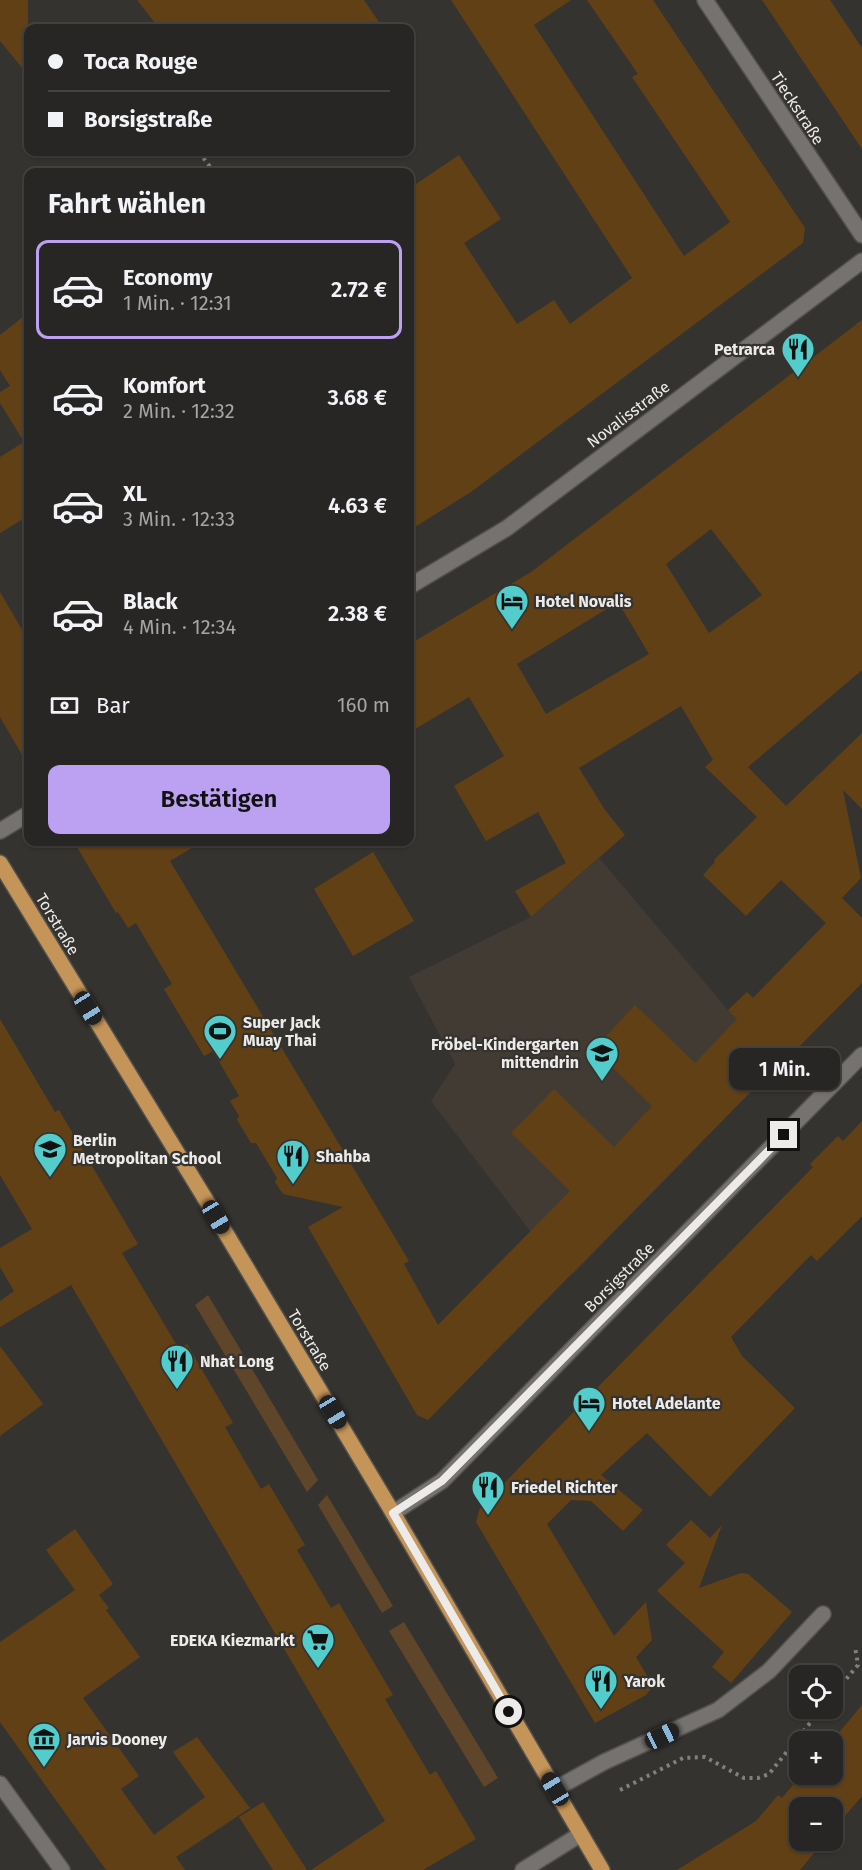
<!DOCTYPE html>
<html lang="de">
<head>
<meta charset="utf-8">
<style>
	body { margin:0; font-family:"Fira Sans",sans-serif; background:#343231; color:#f1f3f6; height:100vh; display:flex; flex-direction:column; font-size:22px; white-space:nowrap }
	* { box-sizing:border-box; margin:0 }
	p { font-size:20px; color:#a5a5a6 }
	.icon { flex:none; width:33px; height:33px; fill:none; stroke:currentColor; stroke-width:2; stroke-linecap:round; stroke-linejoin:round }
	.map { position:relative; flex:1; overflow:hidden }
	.sheet { position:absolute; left:24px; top:168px; width:390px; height:678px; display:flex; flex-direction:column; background:#282624; border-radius:12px; box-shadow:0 2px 4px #0004,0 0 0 2px #444341 }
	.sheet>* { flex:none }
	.top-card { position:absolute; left:24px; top:24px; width:390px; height:132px; border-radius:12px; box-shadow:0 2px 4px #0004,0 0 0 2px #444341; display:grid; align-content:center; height:132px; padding:0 24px; background:#282624 }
	.buttons { position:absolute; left:789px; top:1665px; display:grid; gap:12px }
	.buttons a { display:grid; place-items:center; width:54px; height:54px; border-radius:12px; background:#282624; box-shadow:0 2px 4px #0004,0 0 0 2px #444341; font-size:30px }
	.end { position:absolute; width:27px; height:27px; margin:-14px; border:8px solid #edebe9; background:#111; box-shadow:0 0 0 3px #111 }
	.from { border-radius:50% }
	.bubble { position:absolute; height:42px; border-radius:12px; background:#282624; box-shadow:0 2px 4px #0004,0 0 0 2px #444341; font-size:20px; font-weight:600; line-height:42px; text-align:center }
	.car { position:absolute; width:18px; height:36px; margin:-18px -9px; border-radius:8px; box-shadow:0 0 4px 2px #0007; background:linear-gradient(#222 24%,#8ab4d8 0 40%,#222 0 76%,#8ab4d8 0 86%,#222 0) }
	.top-card b { display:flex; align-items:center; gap:21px; height:57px; font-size:22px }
	.top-card b+b { border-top:2px solid #444341 }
	.top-card i { width:15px; height:15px; background:#f1f3f6 }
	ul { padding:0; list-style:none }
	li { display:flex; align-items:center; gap:18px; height:99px; margin:0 12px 9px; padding:0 12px; border:3px solid transparent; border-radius:12px }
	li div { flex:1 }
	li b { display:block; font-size:22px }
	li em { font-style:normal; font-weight:600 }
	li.active { border-color:#bca0f2 }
	li>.icon { width:54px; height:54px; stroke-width:1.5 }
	h2 { padding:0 24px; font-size:27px; line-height:72px }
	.pay { display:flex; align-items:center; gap:15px; height:66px; padding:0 24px; font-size:22px }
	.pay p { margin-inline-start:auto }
	.primary-button { display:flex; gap:12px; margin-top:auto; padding:12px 24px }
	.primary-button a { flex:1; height:69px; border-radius:12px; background:#bca0f2; color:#111; font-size:24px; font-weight:600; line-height:69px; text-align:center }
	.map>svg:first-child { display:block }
	.built { fill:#423b34 }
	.green { fill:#5f4529 }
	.building { fill:#614016; fill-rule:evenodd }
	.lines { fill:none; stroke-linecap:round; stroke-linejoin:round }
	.minor-casing { stroke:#53514e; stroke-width:18 }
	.major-casing { stroke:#53514e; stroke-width:18 }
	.path { stroke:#82807d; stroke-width:4; stroke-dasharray:3 4.5; stroke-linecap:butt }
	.minor { stroke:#75726f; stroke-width:15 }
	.major { stroke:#c49458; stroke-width:15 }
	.route { stroke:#edebe9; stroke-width:8 }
	.labels { text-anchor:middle; stroke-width:4.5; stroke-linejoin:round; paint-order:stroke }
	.street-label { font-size:16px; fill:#edebe9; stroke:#353330 }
	.poi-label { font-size:16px; font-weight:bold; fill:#edebe9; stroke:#353330; text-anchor:start }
</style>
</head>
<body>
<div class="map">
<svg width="862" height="1870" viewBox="0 0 862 1870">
	<rect width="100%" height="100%" fill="#353330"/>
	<polygon class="built" points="599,858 728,1010 781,1061 573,1274 530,1231 431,1101 455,1064 409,977 531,917"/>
	<g class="green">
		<polygon points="208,1295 318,1480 307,1492 195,1305"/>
		<polygon points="327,1495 393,1606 382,1613 318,1505"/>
		<polygon points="404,1622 498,1778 484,1787 389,1631"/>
	</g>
	<g class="building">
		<polygon points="0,0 28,0 28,75 0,41"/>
		<polygon points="137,0 364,0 383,28 159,28"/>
		<polygon points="451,0 571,0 534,25 684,256 730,222 632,77 638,74 587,0 653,0 805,228 803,243 471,492 410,530 410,188 459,155 501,219 464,243 517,324 554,300 570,324 632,278"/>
		<polygon points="762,0 830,0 862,48 862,149"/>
		<polygon points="28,313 28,516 0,533 0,457 24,442 0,403 0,392 10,386 0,370 0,335"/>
		<path d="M862,320V670L748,767L786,806L862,733V809L843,790L861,878L842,898L862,918V983L783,1063L781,1061L428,1420L417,1415L308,1227L343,1207L283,1194L275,1182L277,1178L256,1143H251L237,1120L239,1116L230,1101L239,1096L213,1051L204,1056L164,989L172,984L136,923L128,928L118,912L116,913L74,842H202L170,861L409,1261L404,1264L438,1325L570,1191L511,1133L554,1089L614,1147L652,1106L594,1049L635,1005L695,1063L737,1019L728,1010L747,992L753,998L826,923L781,880L746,916L703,875L715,862L714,860L757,817L705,767L713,760L681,706L579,768L605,810L625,835L531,917L515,891L566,863L538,812L486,841L454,786L504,756L469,697L410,732V644L531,572ZM711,529L762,595L709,633L666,564ZM618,602L649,654L546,714L517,664Z"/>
		<polygon points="0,592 28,640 28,765 0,717"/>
		<polygon points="373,852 414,921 353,956 314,889"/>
		<polygon points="0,1019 55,1112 59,1110 138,1244 122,1253 179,1349 187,1344 233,1423 225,1427 261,1489 269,1484 305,1545 297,1550 331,1608 339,1603 393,1695 385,1699 430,1775 436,1771 476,1839 423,1870 311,1870 385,1821 71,1285 0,1327 0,1301 14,1291 0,1267 0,1248 32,1229 0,1175"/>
		<polygon points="862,1121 862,1216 817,1261 811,1255 731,1337 742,1356 795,1408 710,1497 647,1433 601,1475 643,1510 623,1531 591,1501 571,1500 547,1524 614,1636 646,1602 652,1640 636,1657 653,1686 646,1695 595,1723 476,1522 480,1508 813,1167 810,1164 838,1136 843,1141"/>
		<polygon points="0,1346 43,1404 0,1436"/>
		<polygon points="691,1520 710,1538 722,1525 699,1588 741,1573 748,1574 792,1612 731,1683 712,1667 724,1652 657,1591 685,1563 666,1545"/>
		<polygon points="75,1529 113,1584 99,1595 109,1608 106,1610 140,1657 83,1698 139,1776 121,1789 154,1835 205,1797 173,1752 197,1737 250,1808 176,1857 185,1870 106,1870 0,1722 0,1642 75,1590 46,1550"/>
		<polygon points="862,1705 862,1796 832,1831 832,1808 800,1808 800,1840 825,1840 800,1870 677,1870 756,1821 778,1795 782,1798 802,1774 832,1774 832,1742 831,1742"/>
		<polygon points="263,1802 307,1870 273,1870 239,1817"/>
	</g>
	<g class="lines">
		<defs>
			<g id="minor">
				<polyline points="705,0 862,235"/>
				<polyline points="410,586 507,528 862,261"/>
				<polyline points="0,831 28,814"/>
				<polyline points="393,1513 442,1481 862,1055"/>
				<polyline points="0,1784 62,1870"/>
				<polyline points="555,1789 604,1762 718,1710 769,1671 823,1614"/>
				<polyline points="523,1870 581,1834"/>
			</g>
			<polyline id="major" points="0,863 206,1200 393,1513 602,1870"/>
		</defs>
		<use href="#minor" class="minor-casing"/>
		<use href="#major" class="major-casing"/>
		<g class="path">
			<polyline points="199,152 214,172"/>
			<polyline points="832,1696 858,1665 855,1647"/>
			<polyline points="620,1790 683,1758 705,1757 744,1778 758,1778 769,1774 822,1708"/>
		</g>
		<use href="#minor" class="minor"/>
		<use href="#major" class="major"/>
	</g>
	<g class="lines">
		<polyline class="route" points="509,1712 393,1513 442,1481 784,1135"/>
	</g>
	<defs>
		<symbol id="restaurant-pin" viewBox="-11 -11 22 30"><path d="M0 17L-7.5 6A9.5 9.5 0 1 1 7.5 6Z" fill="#52cdcc" stroke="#353330"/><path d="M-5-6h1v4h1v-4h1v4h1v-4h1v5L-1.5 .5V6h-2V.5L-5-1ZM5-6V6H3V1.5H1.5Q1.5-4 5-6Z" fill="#111"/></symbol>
		<symbol id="hotel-pin" viewBox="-11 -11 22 30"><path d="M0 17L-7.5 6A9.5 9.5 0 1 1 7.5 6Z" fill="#52cdcc" stroke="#353330"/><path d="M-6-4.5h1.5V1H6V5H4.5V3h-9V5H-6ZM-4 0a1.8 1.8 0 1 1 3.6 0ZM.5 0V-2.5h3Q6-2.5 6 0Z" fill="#111"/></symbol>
		<symbol id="stadium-pin" viewBox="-11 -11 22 30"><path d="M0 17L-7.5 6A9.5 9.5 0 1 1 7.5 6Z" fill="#52cdcc" stroke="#353330"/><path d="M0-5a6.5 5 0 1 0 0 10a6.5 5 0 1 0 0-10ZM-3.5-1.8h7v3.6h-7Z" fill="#111"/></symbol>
		<symbol id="school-pin" viewBox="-11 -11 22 30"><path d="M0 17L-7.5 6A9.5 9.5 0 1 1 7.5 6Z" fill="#52cdcc" stroke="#353330"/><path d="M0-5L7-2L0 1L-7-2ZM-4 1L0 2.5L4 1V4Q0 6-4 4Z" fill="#111"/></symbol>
		<symbol id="supermarket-pin" viewBox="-11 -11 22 30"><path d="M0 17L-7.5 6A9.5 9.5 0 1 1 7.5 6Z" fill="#52cdcc" stroke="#353330"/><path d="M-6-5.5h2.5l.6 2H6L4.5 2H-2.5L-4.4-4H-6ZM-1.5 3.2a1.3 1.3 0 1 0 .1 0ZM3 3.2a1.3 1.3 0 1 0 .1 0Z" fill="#111"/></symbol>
		<symbol id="museum-pin" viewBox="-11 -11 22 30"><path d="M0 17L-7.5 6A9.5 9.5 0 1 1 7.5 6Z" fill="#52cdcc" stroke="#353330"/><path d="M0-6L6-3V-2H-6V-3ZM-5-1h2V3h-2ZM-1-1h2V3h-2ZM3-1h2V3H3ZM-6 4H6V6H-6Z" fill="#111"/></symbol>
	</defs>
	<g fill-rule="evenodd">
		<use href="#restaurant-pin" x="779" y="330" width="38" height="52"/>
		<use href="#hotel-pin" x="493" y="582" width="38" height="52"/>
		<use href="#stadium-pin" x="201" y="1012" width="38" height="52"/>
		<use href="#school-pin" x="583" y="1034" width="38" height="52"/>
		<use href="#school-pin" x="31" y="1130" width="38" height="52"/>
		<use href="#restaurant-pin" x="274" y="1137" width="38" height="52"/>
		<use href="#restaurant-pin" x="158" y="1342" width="38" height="52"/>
		<use href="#hotel-pin" x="570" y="1384" width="38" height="52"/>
		<use href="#restaurant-pin" x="469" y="1468" width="38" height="52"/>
		<use href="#supermarket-pin" x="299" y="1621" width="38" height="52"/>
		<use href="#restaurant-pin" x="582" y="1662" width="38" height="52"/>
		<use href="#museum-pin" x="25" y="1720" width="38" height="52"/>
	</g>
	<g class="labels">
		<g class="street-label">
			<text transform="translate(798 108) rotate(57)" y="6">Tieckstraße</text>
			<text transform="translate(628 414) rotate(-37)" y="6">Novalisstraße</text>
			<text transform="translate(58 924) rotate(59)" y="6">Torstraße</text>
			<text transform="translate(619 1277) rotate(-45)" y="6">Borsigstraße</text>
			<text transform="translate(310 1340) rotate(59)" y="6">Torstraße</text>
		</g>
		<g class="poi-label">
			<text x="775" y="355" text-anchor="end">Petrarca</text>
			<text x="535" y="607">Hotel Novalis</text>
			<text x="243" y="1028">Super Jack<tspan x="243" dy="18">Muay Thai</tspan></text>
			<text x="579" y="1050" text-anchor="end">Fröbel-Kindergarten<tspan x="579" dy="18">mittendrin</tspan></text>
			<text x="73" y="1146">Berlin<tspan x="73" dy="18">Metropolitan School</tspan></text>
			<text x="316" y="1162">Shahba</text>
			<text x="200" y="1367">Nhat Long</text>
			<text x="612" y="1409">Hotel Adelante</text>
			<text x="511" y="1493">Friedel Richter</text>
			<text x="295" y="1646" text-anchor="end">EDEKA Kiezmarkt</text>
			<text x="624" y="1687">Yarok</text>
			<text x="67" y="1745">Jarvis Dooney</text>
		</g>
	</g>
</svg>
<div class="buttons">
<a><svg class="icon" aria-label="locate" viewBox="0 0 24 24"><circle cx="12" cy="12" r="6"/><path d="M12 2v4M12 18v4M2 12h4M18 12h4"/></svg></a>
<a>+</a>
<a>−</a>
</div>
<i class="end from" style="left:509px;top:1712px"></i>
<i class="end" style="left:784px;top:1135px"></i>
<div class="bubble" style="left:729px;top:1048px;width:111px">1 Min.</div>
<i class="car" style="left:88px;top:1008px;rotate:148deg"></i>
<i class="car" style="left:216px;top:1217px;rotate:149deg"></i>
<i class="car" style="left:333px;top:1412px;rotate:149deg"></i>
<i class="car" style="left:662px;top:1736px;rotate:65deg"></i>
<i class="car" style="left:555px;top:1789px;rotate:329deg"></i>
<div class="top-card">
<b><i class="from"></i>Toca Rouge</b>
<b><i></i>Borsigstraße</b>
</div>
<section class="sheet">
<h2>Fahrt wählen</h2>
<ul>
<li class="active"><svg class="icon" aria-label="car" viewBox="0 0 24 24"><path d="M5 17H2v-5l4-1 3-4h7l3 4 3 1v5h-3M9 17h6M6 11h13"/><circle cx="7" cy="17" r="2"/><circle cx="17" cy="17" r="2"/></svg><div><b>Economy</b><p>1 Min. · 12:31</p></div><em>2.72 €</em></li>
<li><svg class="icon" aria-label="car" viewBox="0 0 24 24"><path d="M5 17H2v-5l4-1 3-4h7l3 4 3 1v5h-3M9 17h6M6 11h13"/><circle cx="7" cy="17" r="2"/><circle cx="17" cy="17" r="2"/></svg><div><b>Komfort</b><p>2 Min. · 12:32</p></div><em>3.68 €</em></li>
<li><svg class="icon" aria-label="car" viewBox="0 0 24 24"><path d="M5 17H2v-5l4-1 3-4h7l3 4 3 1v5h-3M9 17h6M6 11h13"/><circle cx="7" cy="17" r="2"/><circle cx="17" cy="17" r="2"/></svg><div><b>XL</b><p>3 Min. · 12:33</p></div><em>4.63 €</em></li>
<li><svg class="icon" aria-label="car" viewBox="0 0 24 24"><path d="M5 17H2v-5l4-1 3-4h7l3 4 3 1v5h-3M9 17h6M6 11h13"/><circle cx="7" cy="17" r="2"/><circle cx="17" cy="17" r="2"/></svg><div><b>Black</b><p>4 Min. · 12:34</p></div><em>2.38 €</em></li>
</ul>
<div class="pay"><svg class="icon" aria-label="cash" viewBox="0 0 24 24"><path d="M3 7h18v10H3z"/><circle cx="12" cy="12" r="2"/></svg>Bar<p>160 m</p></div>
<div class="primary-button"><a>Bestätigen</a></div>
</section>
</div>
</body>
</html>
